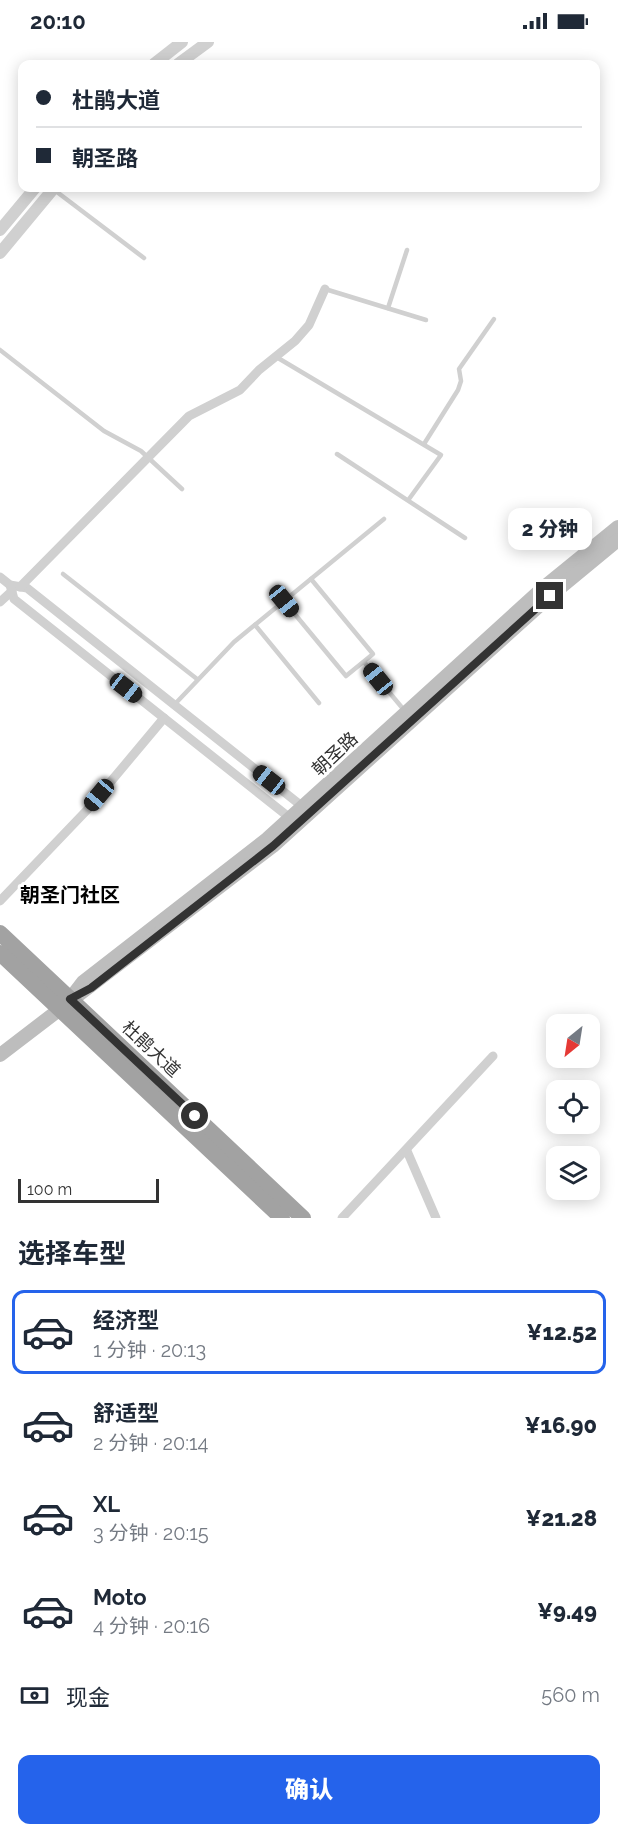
<!DOCTYPE html>
<html lang="zh">
<head>
<meta charset="utf-8">
<style>
	body { margin:0; font-family:Raleway,"Noto Sans SC",sans-serif; background:#f2f2f3; color:#1f2937; height:100vh; display:flex; flex-direction:column; font-size:22px; white-space:nowrap }
	* { box-sizing:border-box; margin:0 }
	p { font-size:20px; color:#747a83 }
	.icon { flex:none; width:33px; height:33px; fill:none; stroke:currentColor; stroke-width:2; stroke-linecap:round; stroke-linejoin:round }
	.map { position:relative; height:1176px; overflow:hidden }
	.details { display:flex; flex-direction:column; background:#fff; flex:1 }
	.details>* { flex:none }
	.banner { position:absolute; left:18px; top:18px; width:582px; height:132px; border-radius:12px; box-shadow:0 3px 15px #0003; display:grid; align-content:center; height:132px; padding:0 18px; background:#fff }
	.needle { width:39px; rotate:210deg }
	.fabs { position:absolute; left:546px; top:972px; display:grid; gap:12px }
	.fabs a { display:grid; place-items:center; width:54px; height:54px; border-radius:12px; background:#fff; box-shadow:0 3px 15px #0003; font-size:30px }
	.scale { position:absolute; left:18px; bottom:15px; width:141px; box-sizing:border-box; padding-left:6px; border:3px solid #333; border-top:0; font-size:16px; line-height:21px; white-space:nowrap; color:#333; -webkit-text-stroke:4px #fff; paint-order:stroke }
	.end { position:absolute; width:27px; height:27px; margin:-14px; border:8px solid #333; background:#fff; box-shadow:0 0 0 3px #fff }
	.from { border-radius:50% }
	.bubble { position:absolute; height:42px; border-radius:12px; background:#fff; box-shadow:0 3px 15px #0003; font-size:20px; font-weight:800; line-height:42px; text-align:center }
	.car { position:absolute; width:18px; height:36px; margin:-18px -9px; border-radius:8px; box-shadow:0 0 4px 2px #0007; background:linear-gradient(#222 24%,#8ab4d8 0 40%,#222 0 76%,#8ab4d8 0 86%,#222 0) }
	.banner b { display:flex; align-items:center; gap:21px; height:57px; font-size:22px }
	.banner b+b { border-top:2px solid #e0e1e3 }
	.banner i { width:15px; height:15px; background:#1f2937 }
	ul { padding:0; list-style:none }
	li { display:flex; align-items:center; gap:18px; height:84px; margin:0 12px 9px; padding:0 6px; border:3px solid transparent; border-radius:12px }
	li div { flex:1 }
	li b { display:block; font-size:22px }
	li em { font-style:normal; font-weight:800 }
	li.selected { border-color:#2563eb }
	li>.icon { width:54px; height:54px; stroke-width:1.5 }
	h2 { padding:0 18px; font-size:27px; line-height:72px }
	.pay { display:flex; align-items:center; gap:15px; height:66px; padding:0 18px; font-size:22px }
	.pay p { margin-inline-start:auto }
	.action { display:flex; gap:12px; margin-top:auto; padding:12px 18px }
	.action a { flex:1; height:69px; border-radius:12px; background:#2563eb; color:#fff; font-size:24px; font-weight:800; line-height:69px; text-align:center }
	.status { display:flex; justify-content:space-between; align-items:center; height:42px; padding:0 30px; background:#fff; direction:ltr }
	.status svg { height:16px; fill:currentColor }
	.map>svg:first-child { display:block }
	.lines { fill:none; stroke-linecap:round; stroke-linejoin:round }
	.service { stroke:#d0d0d0; stroke-width:4.5 }
	.minor { stroke:#d0d0d0; stroke-width:9 }
	.tertiary { stroke:#d0d0d0; stroke-width:12 }
	.secondary { stroke:#bdbdbd; stroke-width:14 }
	.trunk { stroke:#a2a2a2; stroke-width:16 }
	.route { stroke:#333; stroke-width:8 }
	.labels { text-anchor:middle; stroke-width:6; stroke-linejoin:round; paint-order:stroke }
	.street-label { font-size:18px; fill:#333; stroke:#fff }
	.neighbourhood-label { font-size:20px; font-weight:bold; fill:#000; stroke:#fff }
</style>
</head>
<body>
<div class="status"><b>20:10</b><svg viewBox="0 0 49 12"><path d="M0 12V9h3v3zM5 12V6h3v6zM10 12V3h3v9zM15 12V0h3v12zM26 1h20v11H26zM47 4h2v5h-2z"/></svg></div>
<div class="map">
<svg width="618" height="1176" viewBox="0 0 618 1176">
	<rect width="100%" height="100%" fill="#fff"/>
	<g class="lines">
		<g class="service">
			<polyline points="53,147 144,216"/>
			<polyline points="325,247 426,278"/>
			<polyline points="388,266 407,208"/>
			<polyline points="0,308 104,389 141,409 182,447"/>
			<polyline points="278,316 441,413 409,457"/>
			<polyline points="424,402 458,348 461,339 459,327 494,277"/>
			<polyline points="337,412 465,496"/>
			<polyline points="63,532 197,637"/>
			<polyline points="284,559 346,634 373,612 311,537"/>
			<polyline points="255,583 319,661"/>
			<polyline points="364,620 404,668"/>
			<polyline points="174,663 234,600 384,477"/>
		</g>
		<g class="minor">
			<polyline points="0,535 10,543 27,546 303,765"/>
			<polyline points="10,543 14,557 290,776"/>
			<polyline points="20,545 189,374 240,348 259,328 295,299 309,283 325,247"/>
			<polyline points="0,560 12,549"/>
			<polyline points="0,859 87,768 164,676"/>
			<polyline points="407,1109 436,1176"/>
			<polyline points="342,1176 493,1014"/>
		</g>
		<g class="tertiary">
			<polyline points="154,22 182,0"/>
			<polyline points="178,22 208,0"/>
			<polyline points="0,188 35,146"/>
			<polyline points="0,211 54,146"/>
		</g>
		<g class="secondary">
			<polyline points="73,953 83,940 267,797 543,546 618,485"/>
			<polyline points="0,1013 273,804 550,554 618,498"/>
		</g>
		<g class="trunk">
			<polyline points="0,891 303,1176"/>
			<polyline points="0,911 282,1176"/>
		</g>
	</g>
	<g class="lines">
		<polyline class="route" points="195,1074 70,957 91,946 273,804 550,554"/>
	</g>
	<g class="labels">
		<g class="street-label">
			<text transform="translate(335 712) rotate(-43)" y="6">朝圣路</text>
			<text transform="translate(151 1007) rotate(43)" y="6">杜鹃大道</text>
		</g>
		<g class="neighbourhood-label">
			<text x="70" y="860">朝圣门社区</text>
		</g>
	</g>
</svg>
<div class="fabs">
<a><svg class="needle" viewBox="-14 -14 28 28"><path d="M0-13l5 13h-10z" fill="#e53935"/><path d="M0 13l5-13h-10z" fill="#747a83"/></svg></a>
<a><svg class="icon" aria-label="locate" viewBox="0 0 24 24"><circle cx="12" cy="12" r="6"/><path d="M12 2v4M12 18v4M2 12h4M18 12h4"/></svg></a>
<a><svg class="icon" aria-label="layers" viewBox="0 0 24 24"><path d="M12 4l9 5-9 5-9-5zM3 14l9 5 9-5"/></svg></a>
</div>
<div class="scale">100 m</div>
<i class="end from" style="left:195px;top:1074px"></i>
<i class="end" style="left:550px;top:554px"></i>
<div class="bubble" style="left:508px;top:466px;width:84px">2 分钟</div>
<i class="car" style="left:284px;top:559px;rotate:141deg"></i>
<i class="car" style="left:378px;top:637px;rotate:321deg"></i>
<i class="car" style="left:126px;top:646px;rotate:128deg"></i>
<i class="car" style="left:269px;top:738px;rotate:308deg"></i>
<i class="car" style="left:99px;top:753px;rotate:220deg"></i>
<div class="banner">
<b><i class="from"></i>杜鹃大道</b>
<b><i></i>朝圣路</b>
</div>
</div>
<section class="details">
<h2>选择车型</h2>
<ul>
<li class="selected"><svg class="icon" aria-label="car" viewBox="0 0 24 24"><path d="M5 17H2v-5l4-1 3-4h7l3 4 3 1v5h-3M9 17h6M6 11h13"/><circle cx="7" cy="17" r="2"/><circle cx="17" cy="17" r="2"/></svg><div><b>经济型</b><p>1 分钟 · 20:13</p></div><em>¥12.52</em></li>
<li><svg class="icon" aria-label="car" viewBox="0 0 24 24"><path d="M5 17H2v-5l4-1 3-4h7l3 4 3 1v5h-3M9 17h6M6 11h13"/><circle cx="7" cy="17" r="2"/><circle cx="17" cy="17" r="2"/></svg><div><b>舒适型</b><p>2 分钟 · 20:14</p></div><em>¥16.90</em></li>
<li><svg class="icon" aria-label="car" viewBox="0 0 24 24"><path d="M5 17H2v-5l4-1 3-4h7l3 4 3 1v5h-3M9 17h6M6 11h13"/><circle cx="7" cy="17" r="2"/><circle cx="17" cy="17" r="2"/></svg><div><b>XL</b><p>3 分钟 · 20:15</p></div><em>¥21.28</em></li>
<li><svg class="icon" aria-label="car" viewBox="0 0 24 24"><path d="M5 17H2v-5l4-1 3-4h7l3 4 3 1v5h-3M9 17h6M6 11h13"/><circle cx="7" cy="17" r="2"/><circle cx="17" cy="17" r="2"/></svg><div><b>Moto</b><p>4 分钟 · 20:16</p></div><em>¥9.49</em></li>
</ul>
<div class="pay"><svg class="icon" aria-label="cash" viewBox="0 0 24 24"><path d="M3 7h18v10H3z"/><circle cx="12" cy="12" r="2"/></svg>现金<p>560 m</p></div>
<div class="action"><a>确认</a></div>
</section>
</body>
</html>
